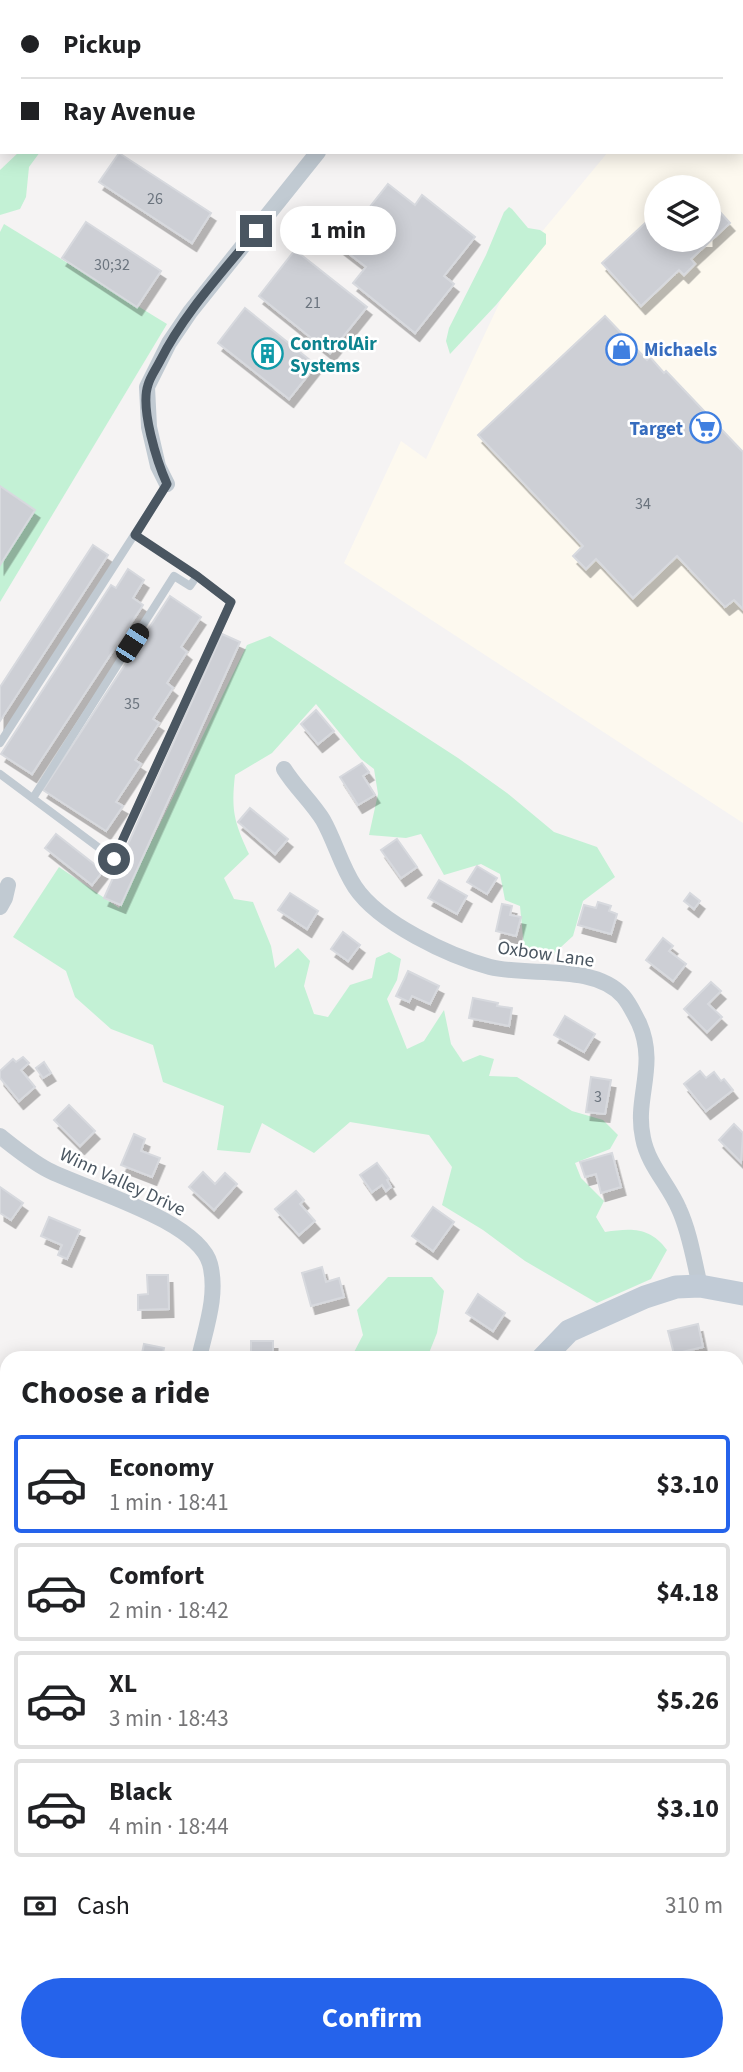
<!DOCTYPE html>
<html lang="en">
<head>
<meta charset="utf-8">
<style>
	body { margin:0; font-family:"Source Sans 3",sans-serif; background:#f6f6f6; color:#202124; height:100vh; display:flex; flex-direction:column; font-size:26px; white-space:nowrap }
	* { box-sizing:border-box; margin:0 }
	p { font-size:23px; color:#757577 }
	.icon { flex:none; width:38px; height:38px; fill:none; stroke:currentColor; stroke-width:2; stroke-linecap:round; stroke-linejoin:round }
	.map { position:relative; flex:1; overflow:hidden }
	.details { position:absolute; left:0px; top:1351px; width:744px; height:721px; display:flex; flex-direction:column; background:#fff; border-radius:21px 21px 0 0; box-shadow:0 4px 18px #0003 }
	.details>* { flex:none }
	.top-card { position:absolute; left:0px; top:0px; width:744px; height:154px; box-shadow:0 4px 18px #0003; display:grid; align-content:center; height:154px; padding:0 21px; background:#fff }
	.buttons { position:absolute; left:644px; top:175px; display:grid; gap:14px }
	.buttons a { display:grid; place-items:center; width:77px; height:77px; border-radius:50%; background:#fff; box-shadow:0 4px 18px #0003; font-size:35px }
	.end { position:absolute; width:32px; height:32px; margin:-16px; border:9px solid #4a5661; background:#fff; box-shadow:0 0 0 4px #fff }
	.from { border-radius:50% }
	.bubble { position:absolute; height:49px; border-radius:24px; background:#fff; box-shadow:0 4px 18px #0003; font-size:23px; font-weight:700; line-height:49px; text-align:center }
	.car { position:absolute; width:21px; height:42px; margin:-21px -10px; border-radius:9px; box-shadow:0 0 5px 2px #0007; background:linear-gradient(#222 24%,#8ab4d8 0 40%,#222 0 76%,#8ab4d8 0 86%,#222 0) }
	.top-card b { display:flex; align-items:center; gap:24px; height:66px; font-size:26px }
	.top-card b+b { border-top:2px solid #e0e0e0 }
	.top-card i { width:18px; height:18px; background:#202124 }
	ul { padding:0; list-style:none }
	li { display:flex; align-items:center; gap:21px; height:98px; margin:0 14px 10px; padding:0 7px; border:4px solid #e0e0e0; border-radius:7px }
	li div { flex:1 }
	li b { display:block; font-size:26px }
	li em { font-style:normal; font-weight:700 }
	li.current { border-color:#2563eb }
	li>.icon { width:63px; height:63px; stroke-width:1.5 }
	h2 { padding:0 21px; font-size:32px; line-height:84px }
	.pay { display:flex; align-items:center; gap:18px; height:77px; padding:0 21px; font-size:26px }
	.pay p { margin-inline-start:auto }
	.primary-button { display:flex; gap:14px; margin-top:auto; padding:14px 21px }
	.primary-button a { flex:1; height:80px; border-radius:42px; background:#2563eb; color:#fff; font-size:28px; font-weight:700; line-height:80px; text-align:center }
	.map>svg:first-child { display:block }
	.commercial { fill:#fdf9ef; fill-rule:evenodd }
	.green { fill:#c3f1d5 }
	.building { fill:#cdcfd5; stroke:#d7d9de; stroke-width:2; filter:url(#shadow) }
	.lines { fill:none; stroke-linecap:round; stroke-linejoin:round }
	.path { stroke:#7ad0a6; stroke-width:2.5; stroke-dasharray:5 3.5; stroke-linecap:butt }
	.lane { stroke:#c1cad2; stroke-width:8 }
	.street { stroke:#c1cad2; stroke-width:16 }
	.secondary { stroke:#c1cbd6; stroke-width:23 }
	.route { stroke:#4a5661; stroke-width:9 }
	.labels { text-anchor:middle; stroke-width:5; stroke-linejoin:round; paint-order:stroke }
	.number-label { font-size:16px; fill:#6b747e }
	.culture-label { font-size:19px; font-weight:bold; fill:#0d838f; stroke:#fff; text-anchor:start }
	.shop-label { font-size:19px; font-weight:bold; fill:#366cbe; stroke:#fff; text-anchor:start }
	.street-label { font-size:19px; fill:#4a5661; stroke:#fff }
</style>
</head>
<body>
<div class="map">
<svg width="743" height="2072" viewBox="0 0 743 2072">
	<defs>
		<filter id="shadow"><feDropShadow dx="4.5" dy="8" stdDeviation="0" flood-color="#0004"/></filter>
	</defs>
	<rect width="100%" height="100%" fill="#f5f3f3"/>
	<path class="commercial" d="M742,115L743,116V823L344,563L401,441L426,459L521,257L608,152H742ZM656,187H709V240H656Z"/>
	<g class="green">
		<polygon points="19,152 40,152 29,167 26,197 20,209 0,215 0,170"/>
		<polygon points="509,207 512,209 528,228 540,230 546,234 546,244 496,305 450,354 446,341 449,328 486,255 504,212"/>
		<polygon points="4,224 167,324 0,602 0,232"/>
		<path d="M270,636L458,758L507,793L554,832L597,847L615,877L583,901L573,936L548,959L525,958L520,906L505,900L500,874L481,864L444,875L421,834L406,838L369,835L378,794L374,769L361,759L316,704L272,753L235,775C231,810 234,822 249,854L224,878L234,899L253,902L271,946L275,968L298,948L310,961L304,986L314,1014L328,1017L350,985L372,978L376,958L389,952L401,959L397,980L387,999L407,1049L424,1041L444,1010L451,1044L463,1062L480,1055L494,1059L489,1076L517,1077L572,1111L603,1120L618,1135L610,1149L575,1163L581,1178L604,1201L596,1217L605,1232C632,1228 650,1227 667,1250L651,1279L597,1303L525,1261L483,1230L442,1205L452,1167L429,1135L350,1122L314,1153L262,1123L250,1153L217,1150L224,1106L163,1082L153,1045L111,1029L75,997L66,971L13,937L59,867L119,908L247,645Z"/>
		<polygon points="388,1277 432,1277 444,1291 437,1333 427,1358 351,1358 363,1335 357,1310"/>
		<polygon points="737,1583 743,1588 743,2072 198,2072 207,2065 737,2065"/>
		<polygon points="7,1684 7,1847 0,1845 0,1687"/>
	</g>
	<g class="building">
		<polygon points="119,153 211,213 192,243 99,182"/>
		<polygon points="388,184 415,205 422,195 475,237 444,276 454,284 415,333 353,283 366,267 339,246"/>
		<polygon points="709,200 730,223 691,259 695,264 684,275 679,270 641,306 602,263 656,213 656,240 709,240"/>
		<polygon points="86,222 161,271 137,307 62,258"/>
		<polygon points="295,250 367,307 330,353 259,296"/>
		<polygon points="245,308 316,365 289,399 218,343"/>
		<polygon points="605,316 647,360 650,357 664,373 666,371 743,452 743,609 734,600 725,607 677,556 633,598 596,559 586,569 573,556 583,546 478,435"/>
		<polygon points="0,486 35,510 0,565"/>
		<polygon points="93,545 108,555 0,721 0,687"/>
		<polygon points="128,569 144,580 133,598 143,605 32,774 1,754 111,585 116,588"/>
		<polygon points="170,596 201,617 181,647 187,652 167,683 173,688 153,719 159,723 135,760 141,764 116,802 123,806 106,831 43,790"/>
		<polygon points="222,634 240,642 121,905 104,898"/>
		<polygon points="316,710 334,731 318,744 301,724"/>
		<polygon points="362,763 369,772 363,776 375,795 358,805 340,777"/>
		<polygon points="250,808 288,839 275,854 238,822"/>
		<polygon points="56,834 103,871 92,885 45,848"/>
		<polygon points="397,839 417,867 401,878 381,850"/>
		<polygon points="477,866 497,878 487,894 467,882"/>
		<polygon points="439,880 467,896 457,914 428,898"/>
		<polygon points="290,893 318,911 307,929 278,910"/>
		<polygon points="690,893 700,901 694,909 684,901"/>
		<polygon points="598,902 611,906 609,911 617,914 611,934 578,925 584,905 596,908"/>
		<polygon points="502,904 512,906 510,915 521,917 516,936 496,931"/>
		<polygon points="343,932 360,945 348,961 331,949"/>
		<polygon points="663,938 673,946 669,951 686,964 673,981 646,960"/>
		<polygon points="408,971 439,986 430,1004 412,996 409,1002 396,996"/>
		<polygon points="711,982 721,991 708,1004 722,1017 707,1032 684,1009"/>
		<polygon points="473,998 498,1003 497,1006 512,1008 509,1026 469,1018"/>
		<polygon points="565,1016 595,1034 584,1052 554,1035"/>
		<polygon points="23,1057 29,1063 21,1070 35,1087 19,1101 0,1078 0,1071 13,1059 16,1062"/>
		<polygon points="44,1062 51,1073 43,1078 36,1068"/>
		<polygon points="700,1071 706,1078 714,1072 721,1081 724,1079 733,1090 706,1111 684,1084"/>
		<polygon points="591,1077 611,1080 605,1114 586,1112"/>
		<polygon points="69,1105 95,1131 80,1146 54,1120"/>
		<polygon points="734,1124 743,1133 741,1162 719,1140"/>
		<polygon points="134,1134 145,1139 141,1151 160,1158 152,1177 121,1165"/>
		<polygon points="612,1153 621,1187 601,1193 596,1174 585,1177 580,1162"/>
		<polygon points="377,1163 389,1179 387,1180 391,1187 386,1191 382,1185 372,1192 360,1175"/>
		<polygon points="203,1172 215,1184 225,1173 237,1184 214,1210 189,1187"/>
		<polygon points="0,1187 23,1203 11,1220 0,1213"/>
		<polygon points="296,1191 304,1200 300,1204 315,1221 299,1235 275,1209"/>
		<polygon points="433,1207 454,1222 433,1251 412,1236"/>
		<polygon points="49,1217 80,1230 67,1259 58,1255 62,1245 41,1236"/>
		<polygon points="322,1267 326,1282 339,1278 344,1297 311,1306 302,1273"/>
		<polygon points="147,1275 168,1275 169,1309 138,1310 138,1295 148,1294"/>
		<polygon points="478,1294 505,1313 493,1331 466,1313"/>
		<polygon points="698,1324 703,1347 674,1354 668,1331"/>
		<rect x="251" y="1341" width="22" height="17"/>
		<polygon points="144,1344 164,1348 162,1358 141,1358"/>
		<polygon points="7,1481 7,1507 0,1512 0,1486"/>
		<polygon points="7,1855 7,1878 0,1883 0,1857"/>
	</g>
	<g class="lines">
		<g class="path">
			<polyline points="614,2065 630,2072"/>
			<polyline points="383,2072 390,2065"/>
		</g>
		<g class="lane">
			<polyline points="0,743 167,484"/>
			<polyline points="0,774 114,859 231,602 193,573 135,535"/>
			<polyline points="33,798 174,576 190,586 197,576"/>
		</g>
		<g class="street">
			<polyline points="406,2 407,0"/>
			<polyline points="167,484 158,466 149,427 147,387 169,343 190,312 318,152"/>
			<path d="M284,769C295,787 312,802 323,820C335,841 341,866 355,887C379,923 449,956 490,967C530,977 593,963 623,996C630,1004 634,1014 639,1023C658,1066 634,1098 643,1138C648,1165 669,1185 679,1209C690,1233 694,1261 700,1286"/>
			<polyline points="0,907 5,898 8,885"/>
			<path d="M0,1136C15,1148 31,1161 48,1170C87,1190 198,1220 210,1264C218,1295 206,1327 199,1358"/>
			<polyline points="0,1554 7,1551"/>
		</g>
		<g class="secondary">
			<polyline points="543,1358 569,1331 645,1297 676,1287 700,1286 743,1294"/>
			<polyline points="0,1923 7,1922"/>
		</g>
	</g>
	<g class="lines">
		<path class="route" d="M114,859L231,602L197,576L135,535L167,484C157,462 140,408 148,385C150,377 156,369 160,361C184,313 222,273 256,231"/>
	</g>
	<defs>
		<symbol id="shop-ring" viewBox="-11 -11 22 22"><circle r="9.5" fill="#fff" stroke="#3f7fe0" stroke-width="1.5"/><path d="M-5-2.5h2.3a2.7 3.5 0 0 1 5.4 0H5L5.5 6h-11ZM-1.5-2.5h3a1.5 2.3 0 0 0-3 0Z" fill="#3f7fe0"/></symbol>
		<symbol id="building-ring" viewBox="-11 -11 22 22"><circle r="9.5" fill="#fff" stroke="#0f9aa8" stroke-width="1.5"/><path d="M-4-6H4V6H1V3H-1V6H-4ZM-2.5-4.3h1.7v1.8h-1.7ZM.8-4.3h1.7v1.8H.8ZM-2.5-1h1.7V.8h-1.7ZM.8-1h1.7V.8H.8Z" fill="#0f9aa8"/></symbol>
		<symbol id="supermarket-ring" viewBox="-11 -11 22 22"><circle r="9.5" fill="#fff" stroke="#3f7fe0" stroke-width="1.5"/><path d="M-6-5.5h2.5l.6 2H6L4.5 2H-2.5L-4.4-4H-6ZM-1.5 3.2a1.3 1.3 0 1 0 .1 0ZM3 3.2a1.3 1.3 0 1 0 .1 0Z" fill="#3f7fe0"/></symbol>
	</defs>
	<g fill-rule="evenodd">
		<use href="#shop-ring" x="604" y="332" width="35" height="35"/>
		<use href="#building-ring" x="250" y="336" width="35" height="35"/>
		<use href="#supermarket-ring" x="688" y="410" width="35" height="35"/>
	</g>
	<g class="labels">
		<g class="number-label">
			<text x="155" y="204">26</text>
			<text x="112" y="270">30;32</text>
			<text x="313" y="308">21</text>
			<text x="643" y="509">34</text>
			<text x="132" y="709">35</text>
			<text x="598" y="1102">3</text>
		</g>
		<g class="culture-label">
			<text x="290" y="350">ControlAir<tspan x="290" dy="22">Systems</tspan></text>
		</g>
		<g class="shop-label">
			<text x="644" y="356">Michaels</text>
			<text x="683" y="435" text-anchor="end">Target</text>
		</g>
		<g class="street-label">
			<text transform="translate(546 953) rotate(8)" y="7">Oxbow Lane</text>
			<text transform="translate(123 1181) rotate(25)" y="7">Winn Valley Drive</text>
		</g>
	</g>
</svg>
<div class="buttons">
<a><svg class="icon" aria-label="layers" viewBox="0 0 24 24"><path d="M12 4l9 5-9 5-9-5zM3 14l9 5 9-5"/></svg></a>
</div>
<i class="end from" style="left:114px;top:859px"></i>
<i class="end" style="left:256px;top:231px"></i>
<div class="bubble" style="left:280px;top:206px;width:116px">1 min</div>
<i class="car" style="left:132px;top:643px;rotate:33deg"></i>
<div class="top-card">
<b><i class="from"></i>Pickup</b>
<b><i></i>Ray Avenue</b>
</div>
<section class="details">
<h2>Choose a ride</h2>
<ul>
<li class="current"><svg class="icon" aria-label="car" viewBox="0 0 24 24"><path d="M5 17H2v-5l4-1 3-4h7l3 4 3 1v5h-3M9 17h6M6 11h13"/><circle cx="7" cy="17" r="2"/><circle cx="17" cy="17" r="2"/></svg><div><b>Economy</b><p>1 min · 18:41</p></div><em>$3.10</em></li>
<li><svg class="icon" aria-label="car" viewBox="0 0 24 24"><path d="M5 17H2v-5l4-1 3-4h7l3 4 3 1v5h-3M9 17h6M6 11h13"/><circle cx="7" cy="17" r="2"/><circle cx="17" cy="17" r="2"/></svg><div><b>Comfort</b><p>2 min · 18:42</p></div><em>$4.18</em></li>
<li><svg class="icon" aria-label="car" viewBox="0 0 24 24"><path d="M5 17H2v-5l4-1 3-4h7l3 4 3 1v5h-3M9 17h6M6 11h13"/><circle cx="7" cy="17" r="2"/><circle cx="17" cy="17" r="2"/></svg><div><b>XL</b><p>3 min · 18:43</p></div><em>$5.26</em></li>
<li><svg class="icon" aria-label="car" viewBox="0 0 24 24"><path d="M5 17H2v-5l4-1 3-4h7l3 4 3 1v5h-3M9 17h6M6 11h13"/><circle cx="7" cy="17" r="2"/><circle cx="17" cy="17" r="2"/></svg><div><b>Black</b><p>4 min · 18:44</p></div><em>$3.10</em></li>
</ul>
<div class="pay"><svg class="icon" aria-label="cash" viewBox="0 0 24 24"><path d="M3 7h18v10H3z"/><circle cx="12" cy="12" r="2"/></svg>Cash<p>310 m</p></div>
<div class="primary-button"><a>Confirm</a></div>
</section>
</div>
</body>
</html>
